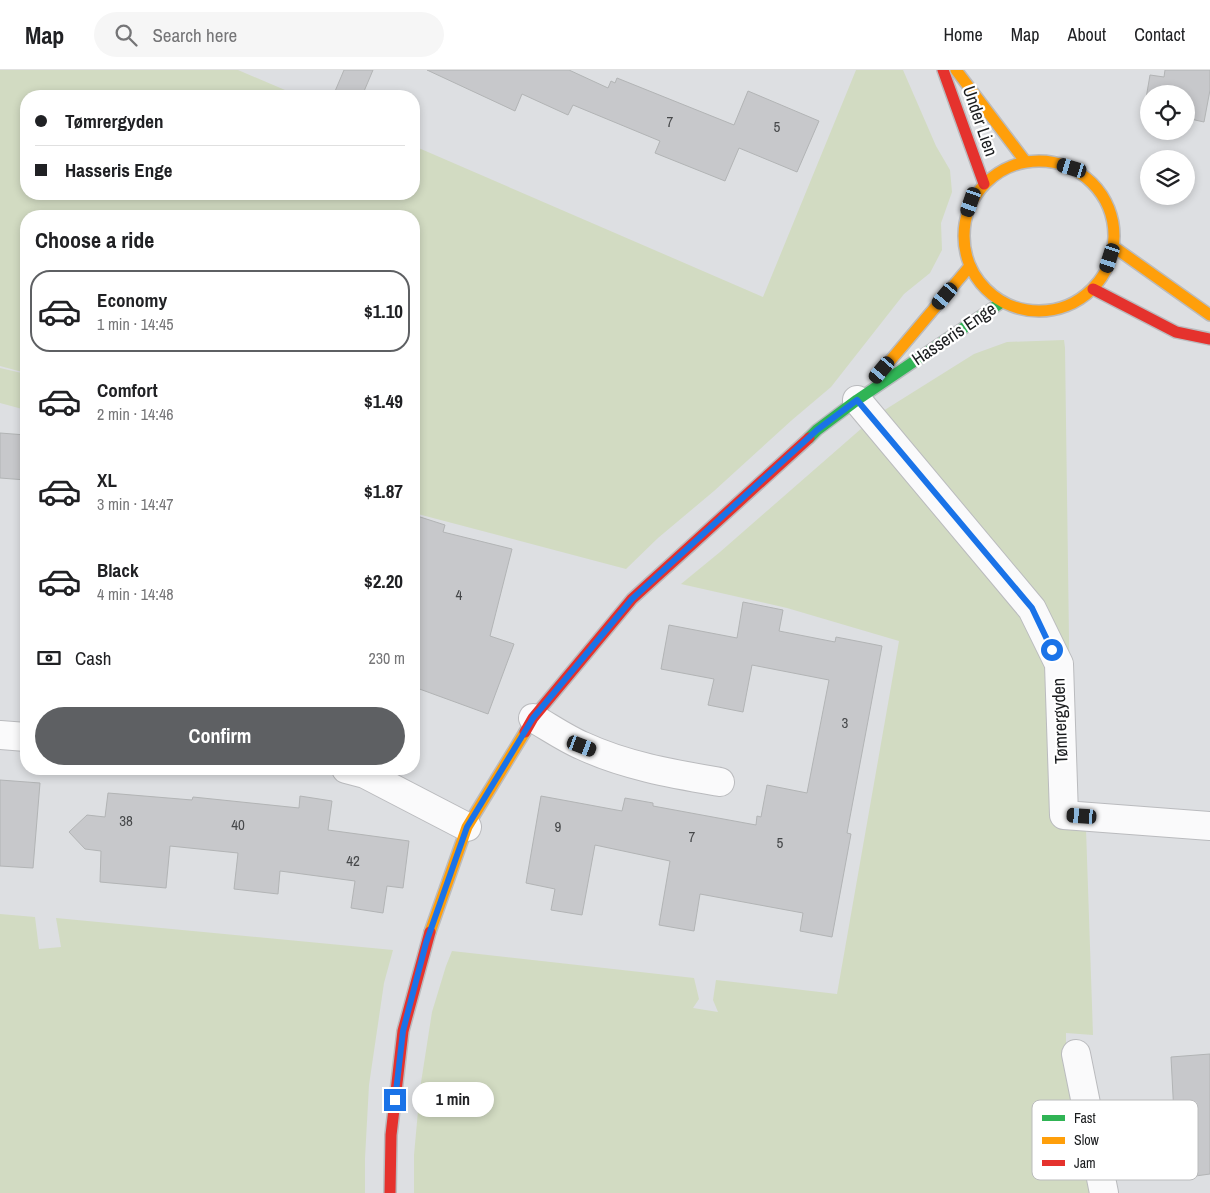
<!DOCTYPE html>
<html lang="en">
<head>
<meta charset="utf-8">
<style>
	body { margin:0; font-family:"Archivo Narrow",sans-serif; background:#f6f6f6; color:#202124; height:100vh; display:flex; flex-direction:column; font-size:19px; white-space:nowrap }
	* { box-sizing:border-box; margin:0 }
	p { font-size:16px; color:#757577 }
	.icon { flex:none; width:28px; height:28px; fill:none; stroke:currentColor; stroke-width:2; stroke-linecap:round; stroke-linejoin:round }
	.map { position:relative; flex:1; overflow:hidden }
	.side { position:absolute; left:20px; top:140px; width:400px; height:565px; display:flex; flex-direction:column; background:#fff; border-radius:20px; box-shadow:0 2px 8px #0003 }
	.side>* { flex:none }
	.top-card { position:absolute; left:20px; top:20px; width:400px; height:110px; border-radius:20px; box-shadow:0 2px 8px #0003; display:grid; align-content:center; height:110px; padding:0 15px; background:#fff }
	.controls { position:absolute; left:1140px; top:15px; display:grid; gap:10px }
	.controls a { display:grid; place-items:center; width:55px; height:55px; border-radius:50%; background:#fff; box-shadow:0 2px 8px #0003; font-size:25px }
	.end { position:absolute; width:22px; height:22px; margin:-11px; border:6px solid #1a73e8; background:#fff; box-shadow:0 0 0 2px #fff }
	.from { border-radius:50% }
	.bubble { position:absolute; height:35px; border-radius:18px; background:#fff; box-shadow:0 2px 8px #0003; font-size:16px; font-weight:700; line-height:35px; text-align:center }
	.car { position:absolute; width:15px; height:30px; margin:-15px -8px; border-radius:6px; box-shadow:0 0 4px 1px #0007; background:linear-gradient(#222 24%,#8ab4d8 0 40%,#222 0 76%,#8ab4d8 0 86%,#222 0) }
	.top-card b { display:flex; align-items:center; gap:18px; height:48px; font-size:19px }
	.top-card b+b { border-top:1px solid #e0e0e0 }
	.top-card i { width:12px; height:12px; background:#202124 }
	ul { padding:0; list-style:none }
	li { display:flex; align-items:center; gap:15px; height:82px; margin:0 10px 8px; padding:0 5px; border:2px solid transparent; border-radius:20px }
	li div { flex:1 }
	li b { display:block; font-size:19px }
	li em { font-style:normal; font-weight:700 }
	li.on { border-color:#5e6063 }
	li>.icon { width:45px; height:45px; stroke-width:1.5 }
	h2 { padding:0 15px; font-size:22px; line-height:60px }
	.pay { display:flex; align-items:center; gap:12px; height:55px; padding:0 15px; font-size:19px }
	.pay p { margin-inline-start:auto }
	.button { display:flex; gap:10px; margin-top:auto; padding:10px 15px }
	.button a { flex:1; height:58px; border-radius:30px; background:#5e6063; color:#fff; font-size:20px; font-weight:700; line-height:58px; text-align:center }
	header { display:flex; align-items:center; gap:30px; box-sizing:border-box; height:70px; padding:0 25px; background:#fff; border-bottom:1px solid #e0e0e0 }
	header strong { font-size:24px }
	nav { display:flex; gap:28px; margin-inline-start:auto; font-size:18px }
	.search { width:350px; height:45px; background:#f6f6f6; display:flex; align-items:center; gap:12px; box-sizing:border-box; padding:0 18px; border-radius:28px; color:#757577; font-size:19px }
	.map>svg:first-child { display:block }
	.green { fill:#d2dbc2 }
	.building { fill:#c7c8cb; stroke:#b2b4b5 }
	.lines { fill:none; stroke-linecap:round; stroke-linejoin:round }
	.street-casing { stroke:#babbbe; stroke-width:30 }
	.fast-casing { stroke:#babbbe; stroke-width:14 }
	.slow-casing { stroke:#babbbe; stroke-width:14 }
	.jam-casing { stroke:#babbbe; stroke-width:14 }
	.street { stroke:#fafafb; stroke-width:28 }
	.fast { stroke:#30b455; stroke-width:11 }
	.slow { stroke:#ff9f0a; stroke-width:11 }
	.jam { stroke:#e5322d; stroke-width:11 }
	.route { stroke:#1a73e8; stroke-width:6 }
	.labels { text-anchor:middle; stroke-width:4.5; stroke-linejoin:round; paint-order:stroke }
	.number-label { font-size:15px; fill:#46484a }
	.street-label { font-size:18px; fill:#1a1c1e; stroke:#fff }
	.key { fill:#fff; stroke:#babbbc; stroke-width:1 }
	.key-label { font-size:14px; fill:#1a1c1e }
</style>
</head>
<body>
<header>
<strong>Map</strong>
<div class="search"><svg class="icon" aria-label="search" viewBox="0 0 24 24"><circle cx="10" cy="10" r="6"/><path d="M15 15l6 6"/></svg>Search here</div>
<nav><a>Home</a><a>Map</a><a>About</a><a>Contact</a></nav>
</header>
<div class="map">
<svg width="1210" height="1123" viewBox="0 0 1210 1123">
	<rect width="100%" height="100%" fill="#dddfe2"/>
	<g class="green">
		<polygon points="0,0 238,0 299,26 26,26 26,124 414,124 414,76 763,227 856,0 903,0 936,76 950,100 952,122 941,153 942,180 930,203 904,224 831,317 792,350 714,421 658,468 626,499 414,443 414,405 418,405 414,404 414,146 26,146 26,303 0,296"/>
		<polygon points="1064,270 1065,278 1071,714 1078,732 1087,733 1086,759 1093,965 1066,963 1066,980 1093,1123 414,1123 414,1085 420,1019 432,942 446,896 452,881 694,908 699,929 693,938 718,942 713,930 716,910 837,924 899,571 787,538 681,514 720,482 862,358 883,341 974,284 1007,272"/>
		<polygon points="0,298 26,304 26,340 0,333"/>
		<polygon points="0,844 35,847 39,879 61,877 56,848 393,880 384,913 369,1015 365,1088 365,1123 0,1123"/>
	</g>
	<g class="building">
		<polygon points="344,0 373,0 362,26 333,26"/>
		<polygon points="427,0 569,0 608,18 611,11 615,13 617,8 734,55 748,21 819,51 797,102 739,78 725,111 655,83 660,71 573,35 568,45 522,24 515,41"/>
		<polygon points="1165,0 1210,0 1210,20 1204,52 1186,48 1186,24 1149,24 1149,41 1144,40 1150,5 1164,7"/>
		<polygon points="0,363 26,365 26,410 0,408"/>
		<polygon points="414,445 445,455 443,462 512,479 490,566 514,574 488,644 414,617"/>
		<polygon points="743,532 783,540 779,561 835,572 836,567 882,576 847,763 851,764 832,867 800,861 803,843 700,824 694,861 659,855 670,791 595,775 582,845 551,840 555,819 526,813 541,726 622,741 625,728 653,733 653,736 756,755 757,746 761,747 767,715 807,723 829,610 752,595 743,642 708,635 714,609 661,599 669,555 737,568"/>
		<polygon points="0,710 40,713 33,798 0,796"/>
		<polygon points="108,723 192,730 193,727 299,738 300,726 332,731 328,760 409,771 403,818 387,816 383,843 351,838 355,811 280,801 278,824 234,819 238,783 170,776 166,818 100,812 101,781 85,779 69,762 87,745 105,747"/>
		<polygon points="1210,984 1210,1104 1181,1108 1175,1064 1171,987"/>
	</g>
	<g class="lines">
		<defs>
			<g id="street">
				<polyline points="857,330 1032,539 1059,594 1064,745 1210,756"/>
				<path d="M533,648C549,657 566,669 583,676C626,696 674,704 720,712"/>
				<polyline points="0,665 26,667"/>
				<polyline points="346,699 365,704 467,757"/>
				<polyline points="1076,984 1104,1123"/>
			</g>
			<polyline id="fast" points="809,368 817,360 857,330 1002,232"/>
			<g id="slow">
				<polyline points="956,0 1025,91"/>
				<circle cx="1039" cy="166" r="75"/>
				<polyline points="1114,177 1210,245"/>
				<polyline points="879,304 970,196"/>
				<polyline points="430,862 467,757 525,662"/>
			</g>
			<g id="jam">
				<polyline points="943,0 984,114"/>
				<polyline points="1093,219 1176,262 1210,269"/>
				<polyline points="525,662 533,648 632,529 809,368"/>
				<polyline points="390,1123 391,1065 403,961 430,862"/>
			</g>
		</defs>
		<use href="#street" class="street-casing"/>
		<use href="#fast" class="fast-casing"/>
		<use href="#slow" class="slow-casing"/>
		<use href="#jam" class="jam-casing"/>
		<use href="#street" class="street"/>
		<use href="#fast" class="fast"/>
		<use href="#slow" class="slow"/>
		<use href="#jam" class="jam"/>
	</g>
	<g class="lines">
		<polyline class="route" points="395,1030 403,961 426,873 467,757 533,648 632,529 817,360 857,330 1032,538 1052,580"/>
	</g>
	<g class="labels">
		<g class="number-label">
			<text x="670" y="57">7</text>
			<text x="777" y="62">5</text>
			<text x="459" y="530">4</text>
			<text x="845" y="658">3</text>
			<text x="126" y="756">38</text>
			<text x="238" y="760">40</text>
			<text x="558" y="762">9</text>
			<text x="692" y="772">7</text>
			<text x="780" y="778">5</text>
			<text x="353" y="796">42</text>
		</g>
		<g class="street-label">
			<text transform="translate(980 51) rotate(71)" y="6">Under Lien</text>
			<text transform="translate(954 264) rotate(-34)" y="6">Hasseris Enge</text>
			<text transform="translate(1060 651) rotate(-92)" y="6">Tømrergyden</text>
		</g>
	</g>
	<rect x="1032" y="1030" width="166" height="80" rx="8" class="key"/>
	<rect x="1042" y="1045" width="23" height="6" fill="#30b455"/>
	<rect x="1042" y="1067" width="23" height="7" fill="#ff9f0a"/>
	<rect x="1042" y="1090" width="23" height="6" fill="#e5322d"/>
	<g class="key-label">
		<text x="1074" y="1053">Fast</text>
		<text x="1074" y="1075">Slow</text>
		<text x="1074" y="1098">Jam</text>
	</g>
</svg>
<div class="controls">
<a><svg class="icon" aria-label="locate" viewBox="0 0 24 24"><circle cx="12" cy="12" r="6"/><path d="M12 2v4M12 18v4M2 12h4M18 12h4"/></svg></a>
<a><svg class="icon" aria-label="layers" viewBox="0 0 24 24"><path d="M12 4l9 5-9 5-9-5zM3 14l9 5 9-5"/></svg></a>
</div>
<i class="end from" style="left:1052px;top:580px"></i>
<i class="end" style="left:395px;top:1030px"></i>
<div class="bubble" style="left:412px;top:1012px;width:82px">1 min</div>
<i class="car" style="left:1072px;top:98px;rotate:287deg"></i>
<i class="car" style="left:971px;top:132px;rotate:199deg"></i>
<i class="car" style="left:1110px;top:188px;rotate:198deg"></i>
<i class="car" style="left:945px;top:226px;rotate:220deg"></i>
<i class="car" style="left:882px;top:300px;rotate:220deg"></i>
<i class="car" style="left:582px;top:676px;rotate:111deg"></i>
<i class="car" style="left:1082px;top:746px;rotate:274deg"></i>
<div class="top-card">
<b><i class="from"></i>Tømrergyden</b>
<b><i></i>Hasseris Enge</b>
</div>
<section class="side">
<h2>Choose a ride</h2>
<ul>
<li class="on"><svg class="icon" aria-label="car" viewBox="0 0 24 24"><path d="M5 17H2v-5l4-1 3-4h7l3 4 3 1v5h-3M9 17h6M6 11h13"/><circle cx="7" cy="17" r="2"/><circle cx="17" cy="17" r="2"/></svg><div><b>Economy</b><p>1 min · 14:45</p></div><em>$1.10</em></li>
<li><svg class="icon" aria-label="car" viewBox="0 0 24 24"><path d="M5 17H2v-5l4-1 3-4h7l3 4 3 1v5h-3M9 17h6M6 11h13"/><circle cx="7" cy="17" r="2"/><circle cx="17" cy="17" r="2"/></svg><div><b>Comfort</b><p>2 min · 14:46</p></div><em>$1.49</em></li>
<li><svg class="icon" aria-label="car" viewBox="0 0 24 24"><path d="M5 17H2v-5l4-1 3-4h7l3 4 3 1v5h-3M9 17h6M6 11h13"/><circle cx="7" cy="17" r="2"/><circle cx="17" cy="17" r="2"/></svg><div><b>XL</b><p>3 min · 14:47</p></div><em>$1.87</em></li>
<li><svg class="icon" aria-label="car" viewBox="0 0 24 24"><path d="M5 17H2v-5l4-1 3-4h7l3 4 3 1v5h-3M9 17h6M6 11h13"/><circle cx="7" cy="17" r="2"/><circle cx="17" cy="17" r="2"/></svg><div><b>Black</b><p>4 min · 14:48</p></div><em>$2.20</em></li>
</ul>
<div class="pay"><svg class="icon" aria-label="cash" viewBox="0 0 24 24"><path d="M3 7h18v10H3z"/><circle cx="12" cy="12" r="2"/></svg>Cash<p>230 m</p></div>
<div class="button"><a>Confirm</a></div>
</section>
</div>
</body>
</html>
